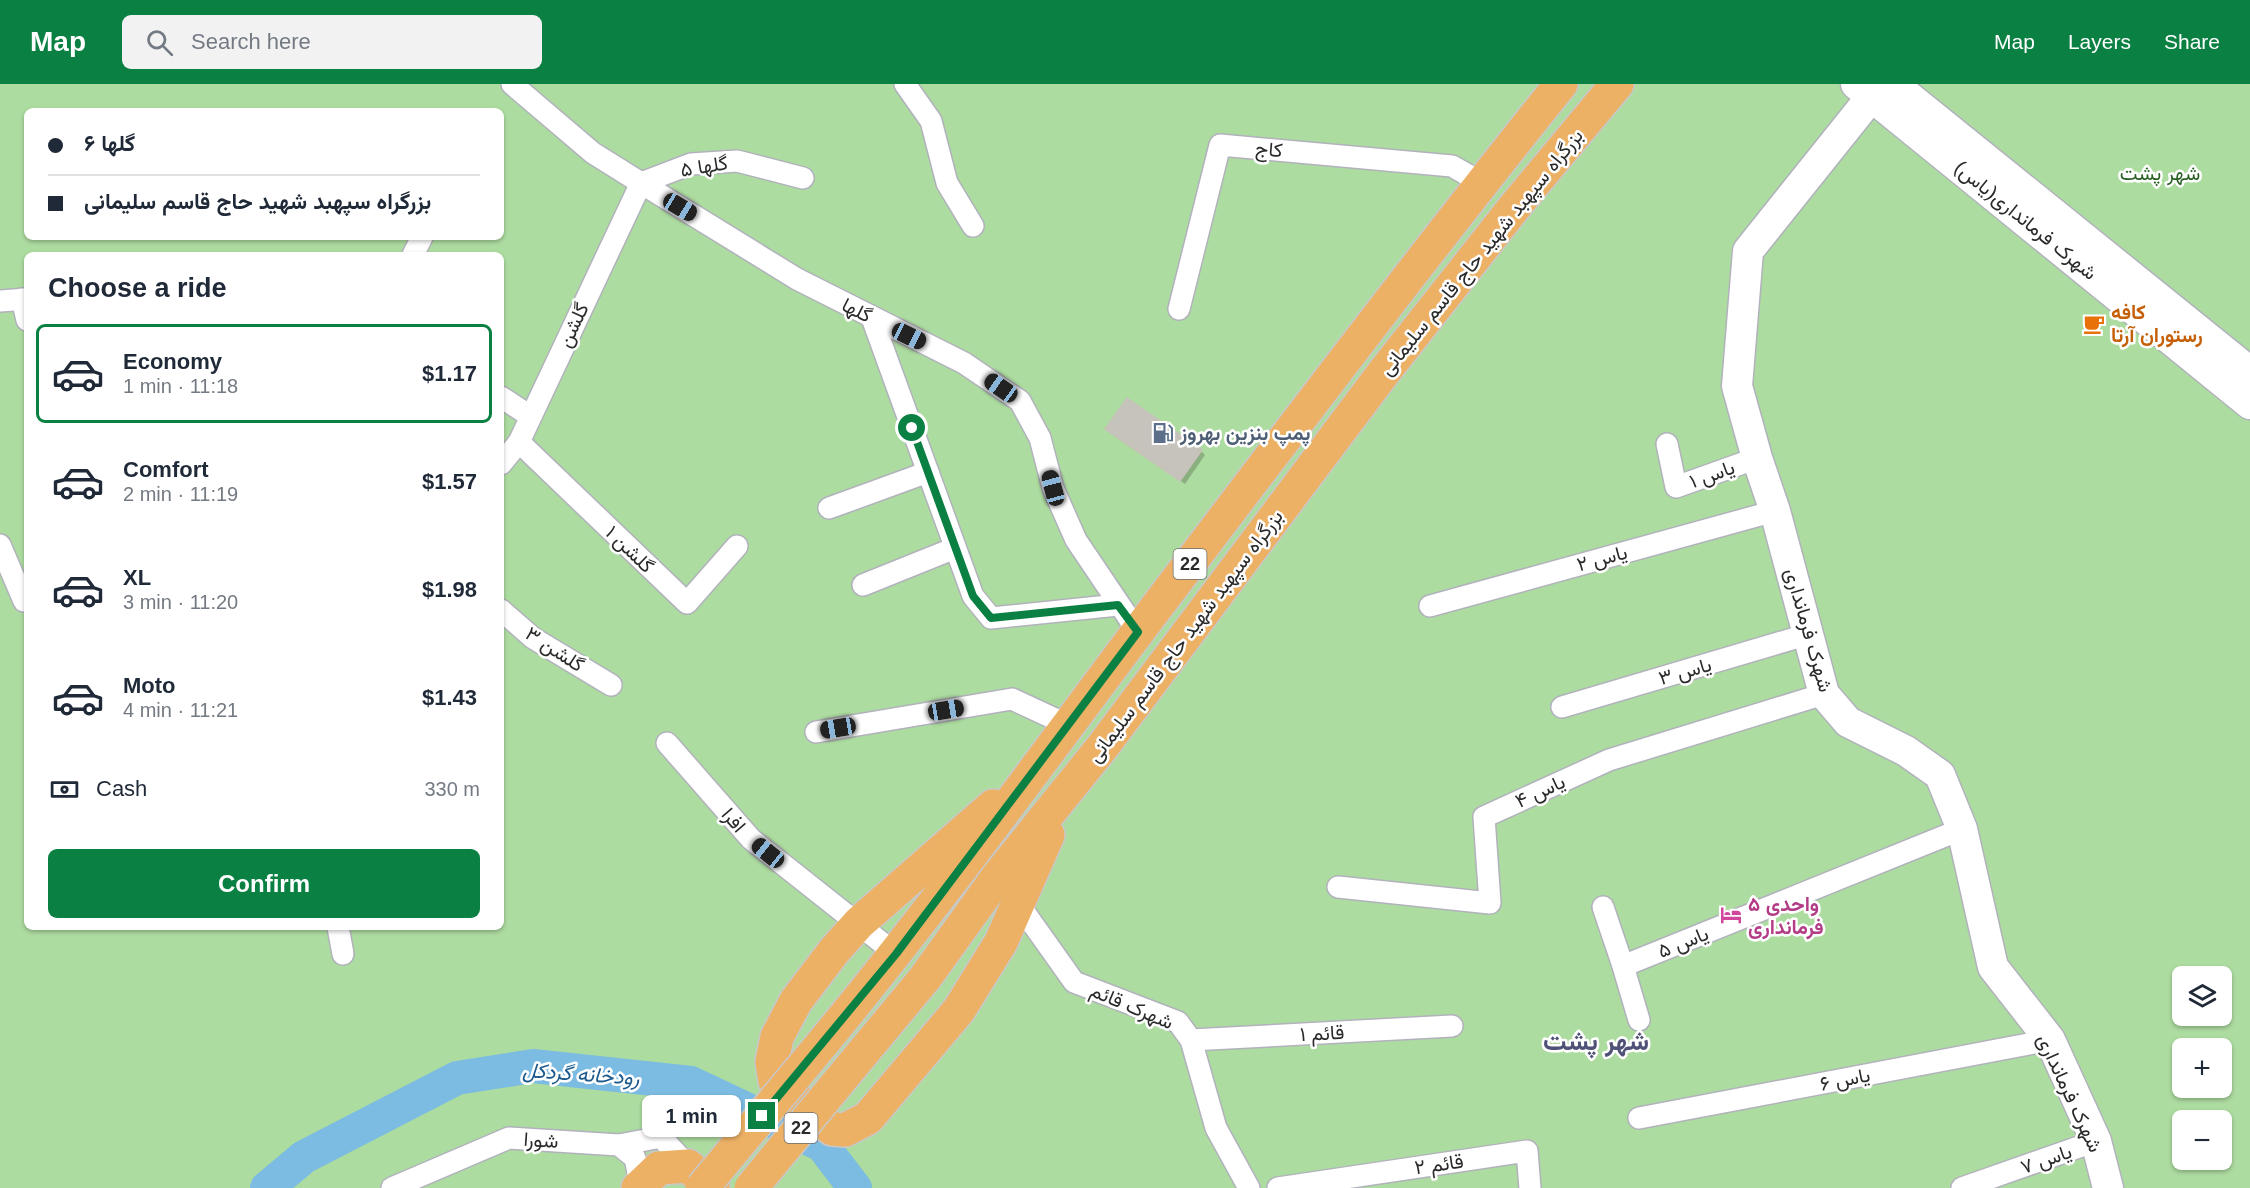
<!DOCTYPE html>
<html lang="en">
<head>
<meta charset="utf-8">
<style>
	body { margin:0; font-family:Arial,Vazirmatn,sans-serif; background:#f2f2f3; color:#1f2937; height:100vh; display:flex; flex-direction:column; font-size:22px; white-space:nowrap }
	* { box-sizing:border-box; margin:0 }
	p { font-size:20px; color:#747a83 }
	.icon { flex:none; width:33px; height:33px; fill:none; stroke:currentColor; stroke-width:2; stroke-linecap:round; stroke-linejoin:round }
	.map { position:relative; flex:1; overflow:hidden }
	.details { position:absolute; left:24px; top:168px; width:480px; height:678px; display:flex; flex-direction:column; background:#fff; border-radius:9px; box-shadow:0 2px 4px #0004 }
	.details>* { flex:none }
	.banner { position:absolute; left:24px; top:24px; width:480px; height:132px; border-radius:9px; box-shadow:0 2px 4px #0004; display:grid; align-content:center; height:132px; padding:0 24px; background:#fff }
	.tools { position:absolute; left:2172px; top:882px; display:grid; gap:12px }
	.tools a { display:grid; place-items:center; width:60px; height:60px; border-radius:9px; background:#fff; box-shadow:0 2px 4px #0004; font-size:30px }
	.end { position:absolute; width:27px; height:27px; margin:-14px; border:8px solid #0b8043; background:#fff; box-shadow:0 0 0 3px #fff }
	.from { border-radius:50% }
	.bubble { position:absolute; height:42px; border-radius:9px; background:#fff; box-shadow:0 2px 4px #0004; font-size:20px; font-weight:700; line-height:42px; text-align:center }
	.car { position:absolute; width:18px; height:36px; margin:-18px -9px; border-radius:8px; box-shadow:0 0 4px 2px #0007; background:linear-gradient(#222 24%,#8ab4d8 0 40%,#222 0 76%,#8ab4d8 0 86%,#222 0) }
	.banner b { display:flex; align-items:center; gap:21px; height:57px; font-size:22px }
	.banner b+b { border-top:2px solid #e0e1e3 }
	.banner i { width:15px; height:15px; background:#1f2937 }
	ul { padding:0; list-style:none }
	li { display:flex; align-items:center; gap:18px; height:99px; margin:0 12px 9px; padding:0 12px; border:3px solid transparent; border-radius:9px }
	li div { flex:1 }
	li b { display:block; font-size:22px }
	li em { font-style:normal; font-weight:700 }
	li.current { border-color:#0b8043 }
	li>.icon { width:54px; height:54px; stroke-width:1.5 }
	h2 { padding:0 24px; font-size:27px; line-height:72px }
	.pay { display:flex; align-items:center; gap:15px; height:66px; padding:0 24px; font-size:22px }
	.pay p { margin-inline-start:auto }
	.action { display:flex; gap:12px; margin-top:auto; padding:12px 24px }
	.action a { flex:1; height:69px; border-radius:9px; background:#0b8043; color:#fff; font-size:24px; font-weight:700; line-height:69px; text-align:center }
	header { display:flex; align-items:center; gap:36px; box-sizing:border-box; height:84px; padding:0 30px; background:#0b8043; color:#fff }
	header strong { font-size:28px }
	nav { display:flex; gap:33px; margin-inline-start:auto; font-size:21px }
	.search { width:420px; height:54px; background:#f2f2f3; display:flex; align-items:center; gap:15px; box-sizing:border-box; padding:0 21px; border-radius:9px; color:#747a83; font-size:22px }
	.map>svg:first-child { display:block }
	.green { fill:#addca0; fill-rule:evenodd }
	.shadow { fill:#0003 }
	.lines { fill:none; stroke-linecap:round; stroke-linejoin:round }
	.river { stroke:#7cbbe2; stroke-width:34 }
	.building { fill:#c6c3bd; stroke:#c6c2b8; stroke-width:1.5 }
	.street-casing { stroke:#b1b2bc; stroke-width:24 }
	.secondary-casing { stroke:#b1b2bc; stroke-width:33 }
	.highway-casing { stroke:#c8c8c8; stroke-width:36 }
	.street { stroke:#fff; stroke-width:21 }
	.secondary { stroke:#fff; stroke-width:30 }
	.highway { stroke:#edb166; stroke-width:33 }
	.highway-bridge-casing { stroke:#c8c8c8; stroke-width:36; stroke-linecap:butt }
	.highway-bridge { stroke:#edb166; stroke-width:33 }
	.route { stroke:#0b8043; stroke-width:8 }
	.labels { text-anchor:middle; stroke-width:5; stroke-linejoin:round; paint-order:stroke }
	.shield { fill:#fff; stroke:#6a6a6a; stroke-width:1.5 }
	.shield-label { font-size:18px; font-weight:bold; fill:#2a2a2a }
	.street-label { font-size:20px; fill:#2a2a2a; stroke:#fff }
	.park-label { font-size:20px; fill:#276022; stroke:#fff }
	.food-label { font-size:20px; font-weight:bold; fill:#c56008; stroke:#fff; text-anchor:start }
	.service-label { font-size:20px; font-weight:bold; fill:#4e5e75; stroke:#fff; text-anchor:start }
	.hotel-label { font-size:20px; font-weight:bold; fill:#b23c85; stroke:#fff; text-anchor:start }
	.water-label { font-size:21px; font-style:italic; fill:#1b598d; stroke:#fff }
	.district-label { font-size:26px; font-weight:bold; fill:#4f5276; stroke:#fff }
</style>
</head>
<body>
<header>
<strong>Map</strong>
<div class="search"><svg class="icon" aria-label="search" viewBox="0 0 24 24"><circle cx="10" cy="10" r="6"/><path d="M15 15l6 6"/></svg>Search here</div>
<nav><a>Map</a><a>Layers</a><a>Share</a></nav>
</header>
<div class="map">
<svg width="2250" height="1104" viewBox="0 0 2250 1104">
	<rect width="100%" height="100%" fill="#ebe7de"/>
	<path class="green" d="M0,0H2250V1104H0ZM27,27H501V153H27ZM27,171H501V843H27ZM2182,892H2222V932H2182ZM2182,964H2222V1004H2182ZM2182,1036H2222V1076H2182Z"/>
	<polygon class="shadow" points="1111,348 1201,367 1205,371 1185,400"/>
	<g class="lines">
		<polyline class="river" points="267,1104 304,1073 457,994 533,982 691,999 822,1061 855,1104"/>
	</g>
	<polygon class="building" points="1127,314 1202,366 1180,397 1105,345"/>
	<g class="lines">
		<defs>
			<g id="street">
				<polyline points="512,0 593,69 641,99 797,195 964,279 1020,317 1040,354 1053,404 1076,456 1138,548"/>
				<polyline points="905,0 931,37 947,99 973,142"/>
				<polyline points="413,171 422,153"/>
				<polyline points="22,215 27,236"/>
				<polyline points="0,217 27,215"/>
				<polyline points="1179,225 1220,61 1452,82 1482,99"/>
				<polyline points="872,234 973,512 991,534 1118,521"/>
				<polyline points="501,313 530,332"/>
				<polyline points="519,358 687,519 737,462"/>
				<polyline points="1667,360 1676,403 1757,374"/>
				<polyline points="501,380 519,358 641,99 691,80 737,77 803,94"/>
				<polyline points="829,424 928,388"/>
				<polyline points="0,461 24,517"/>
				<polyline points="863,501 955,464"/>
				<polyline points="1430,522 1775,427"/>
				<polyline points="501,526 533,554 611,601"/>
				<polyline points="1562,623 1809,550"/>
				<polyline points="816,648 1012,615 1070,642"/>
				<polyline points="667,659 751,755 896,870"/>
				<polyline points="1338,803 1490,819 1484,733 1609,676 1824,610"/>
				<polyline points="1013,812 1074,898 1178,938 1191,956 1216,1044 1249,1104"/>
				<polyline points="1603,823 1623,882"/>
				<polyline points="338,843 343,870"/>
				<polyline points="1639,936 1623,882 1962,745"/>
				<polyline points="1191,956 1452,942"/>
				<polyline points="1639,1034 2050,956"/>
				<polyline points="619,1061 635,1074 640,1099"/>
				<polyline points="392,1104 509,1054 619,1061 661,1053 688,1082"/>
				<polyline points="1278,1104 1527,1067 1530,1104"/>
				<polyline points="1962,1104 2096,1057"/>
			</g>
			<g id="secondary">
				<polyline points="1856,0 2250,320"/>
				<polyline points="1893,0 2250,288"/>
				<polyline points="1872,12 1748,167 1737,302 1757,374 1775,427 1824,610 1848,638 1906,667 1940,691 1962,745 1993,883 2050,956 2096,1057 2108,1104"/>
			</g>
			<g id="highway">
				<polyline points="993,722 859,839 834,867 796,917 777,953 772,978 775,997 832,1045 845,1046 868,1034 959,926 1001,858 1048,751"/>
				<path d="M821,961C933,826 1035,685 1140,545C1279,362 1417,179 1561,0"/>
				<polyline points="851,983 925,894 999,791 1103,662 1384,288 1516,121 1617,0"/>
				<polyline points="638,1104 659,1084 688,1082 713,1104"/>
			</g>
		</defs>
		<use href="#street" class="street-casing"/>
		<use href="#secondary" class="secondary-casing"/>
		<use href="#highway" class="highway-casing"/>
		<use href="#street" class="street"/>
		<use href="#secondary" class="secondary"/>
		<use href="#highway" class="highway"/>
		<defs>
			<g id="highway-bridge">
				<polyline points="702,1104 821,961"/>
				<polyline points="751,1104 851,983"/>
			</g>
		</defs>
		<use href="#highway-bridge" class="highway-bridge-casing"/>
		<use href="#highway-bridge" class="highway-bridge"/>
	</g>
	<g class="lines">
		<polyline class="route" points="762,1032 896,870 1138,548 1118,521 991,534 973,512 912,344"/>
	</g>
	<defs>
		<symbol id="cafe-bare" viewBox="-9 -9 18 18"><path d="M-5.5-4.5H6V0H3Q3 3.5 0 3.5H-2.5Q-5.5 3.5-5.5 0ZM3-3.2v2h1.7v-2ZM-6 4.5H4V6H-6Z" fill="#e8710a" stroke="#fff" stroke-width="2.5" paint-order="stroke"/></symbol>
		<symbol id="fuel-bare" viewBox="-9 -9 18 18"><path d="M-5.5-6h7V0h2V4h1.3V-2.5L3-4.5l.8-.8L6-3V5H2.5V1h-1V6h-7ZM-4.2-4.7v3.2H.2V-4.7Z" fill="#5c6f8a" stroke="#fff" stroke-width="2.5" paint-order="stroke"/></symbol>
		<symbol id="hotel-bare" viewBox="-9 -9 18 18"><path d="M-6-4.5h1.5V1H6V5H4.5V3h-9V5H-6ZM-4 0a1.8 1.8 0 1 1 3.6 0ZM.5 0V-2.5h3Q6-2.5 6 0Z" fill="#d1479c" stroke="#fff" stroke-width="2.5" paint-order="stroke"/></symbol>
	</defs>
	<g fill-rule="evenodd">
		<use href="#cafe-bare" x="2079" y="225" width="30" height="30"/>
		<use href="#fuel-bare" x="1148" y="334" width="30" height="30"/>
		<use href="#hotel-bare" x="1716" y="816" width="30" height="30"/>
	</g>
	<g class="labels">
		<g class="shield">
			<rect x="1173.5" y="465" width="33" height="30" rx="4.5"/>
			<rect x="784.5" y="1029" width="33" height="30" rx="4.5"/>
		</g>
		<g class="shield-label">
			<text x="1190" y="486">22</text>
			<text x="801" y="1050">22</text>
		</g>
		<g class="street-label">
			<text transform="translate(1269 65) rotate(5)" y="7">کاج</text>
			<text transform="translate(704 82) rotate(-9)" y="7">گلها ۵</text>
			<text transform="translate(2026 136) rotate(39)" y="7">شهرک فرمانداری(یاس)</text>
			<text transform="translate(1481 168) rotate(-51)" y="7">بزرگراه سپهبد شهید حاج قاسم سلیمانی</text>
			<text transform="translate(857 226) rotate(27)" y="7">گلها</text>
			<text transform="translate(573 241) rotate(-65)" y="7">گلشن</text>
			<text transform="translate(1712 390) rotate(-20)" y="7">یاس ۱</text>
			<text transform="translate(630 465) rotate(44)" y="7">گلشن ۱</text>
			<text transform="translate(1602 474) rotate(-15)" y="7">یاس ۲</text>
			<text transform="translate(1809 546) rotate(74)" y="7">شهرک فرمانداری</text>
			<text transform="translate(1185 552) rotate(-53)" y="7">بزرگراه سپهبد شهید حاج قاسم سلیمانی</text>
			<text transform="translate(555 565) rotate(33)" y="7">گلشن ۳</text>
			<text transform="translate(1685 587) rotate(-16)" y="7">یاس ۳</text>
			<text transform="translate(1540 707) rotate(-25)" y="7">یاس ۴</text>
			<text transform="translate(734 736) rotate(49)" y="7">افرا</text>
			<text transform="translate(1683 858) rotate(-22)" y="7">یاس ۵</text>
			<text transform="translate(1132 922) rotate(23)" y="7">شهرک قائم</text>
			<text transform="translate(1322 949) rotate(-3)" y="7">قائم ۱</text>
			<text transform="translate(1845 995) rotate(-11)" y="7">یاس ۶</text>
			<text transform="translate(2070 1009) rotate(65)" y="7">شهرک فرمانداری</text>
			<text transform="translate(541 1056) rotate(4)" y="7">شورا</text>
			<text transform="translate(2046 1075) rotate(-19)" y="7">یاس ۷</text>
			<text transform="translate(1439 1080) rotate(-8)" y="7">قائم ۲</text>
		</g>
		<g class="park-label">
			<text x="2160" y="96">شهر پشت</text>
		</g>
		<g class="food-label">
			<text x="2111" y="235">کافه<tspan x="2111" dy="23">رستوران آرتا</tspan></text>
		</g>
		<g class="service-label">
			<text x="1180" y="356">پمپ بنزین بهروز</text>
		</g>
		<g class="hotel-label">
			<text x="1748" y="827">۵ واحدی<tspan x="1748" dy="23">فرمانداری</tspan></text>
		</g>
		<g class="water-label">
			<text transform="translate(581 990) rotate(4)" y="7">رودخانه گردکل</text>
		</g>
		<g class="district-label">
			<text x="1596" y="966">شهر پشت</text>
		</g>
	</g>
</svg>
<div class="tools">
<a><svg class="icon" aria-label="layers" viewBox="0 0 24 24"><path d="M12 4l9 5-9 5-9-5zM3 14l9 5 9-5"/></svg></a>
<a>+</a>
<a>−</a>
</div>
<i class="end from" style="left:912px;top:344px"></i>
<i class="end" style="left:762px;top:1032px"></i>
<div class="bubble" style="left:642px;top:1011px;width:99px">1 min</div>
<i class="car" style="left:680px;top:123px;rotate:121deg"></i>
<i class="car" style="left:909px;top:252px;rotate:116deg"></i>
<i class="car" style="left:1001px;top:304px;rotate:305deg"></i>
<i class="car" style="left:1053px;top:404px;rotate:345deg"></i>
<i class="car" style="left:946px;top:626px;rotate:81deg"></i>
<i class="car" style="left:838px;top:644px;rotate:260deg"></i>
<i class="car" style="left:768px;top:769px;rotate:309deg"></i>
<div class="banner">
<b><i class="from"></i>گلها ۶</b>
<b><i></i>بزرگراه سپهبد شهید حاج قاسم سلیمانی</b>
</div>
<section class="details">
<h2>Choose a ride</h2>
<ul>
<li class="current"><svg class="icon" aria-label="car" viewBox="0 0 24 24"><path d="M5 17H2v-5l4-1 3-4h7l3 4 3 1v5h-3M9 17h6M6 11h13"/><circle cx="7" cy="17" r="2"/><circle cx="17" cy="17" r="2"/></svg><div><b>Economy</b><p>1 min · 11:18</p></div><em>$1.17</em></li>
<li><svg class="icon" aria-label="car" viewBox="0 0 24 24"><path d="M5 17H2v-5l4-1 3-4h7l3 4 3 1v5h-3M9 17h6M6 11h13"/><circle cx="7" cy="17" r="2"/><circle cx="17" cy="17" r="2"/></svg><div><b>Comfort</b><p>2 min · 11:19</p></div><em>$1.57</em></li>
<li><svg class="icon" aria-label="car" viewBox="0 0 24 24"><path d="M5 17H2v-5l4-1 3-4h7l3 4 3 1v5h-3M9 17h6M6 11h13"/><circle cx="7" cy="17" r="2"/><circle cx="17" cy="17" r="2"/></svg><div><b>XL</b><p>3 min · 11:20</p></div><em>$1.98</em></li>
<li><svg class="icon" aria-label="car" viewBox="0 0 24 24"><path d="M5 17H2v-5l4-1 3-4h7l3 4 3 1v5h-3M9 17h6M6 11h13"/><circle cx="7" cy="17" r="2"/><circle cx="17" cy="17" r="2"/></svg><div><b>Moto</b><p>4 min · 11:21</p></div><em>$1.43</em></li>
</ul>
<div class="pay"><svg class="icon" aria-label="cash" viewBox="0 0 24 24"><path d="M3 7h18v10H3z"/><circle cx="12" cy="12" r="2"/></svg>Cash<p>330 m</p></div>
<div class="action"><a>Confirm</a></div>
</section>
</div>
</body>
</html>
